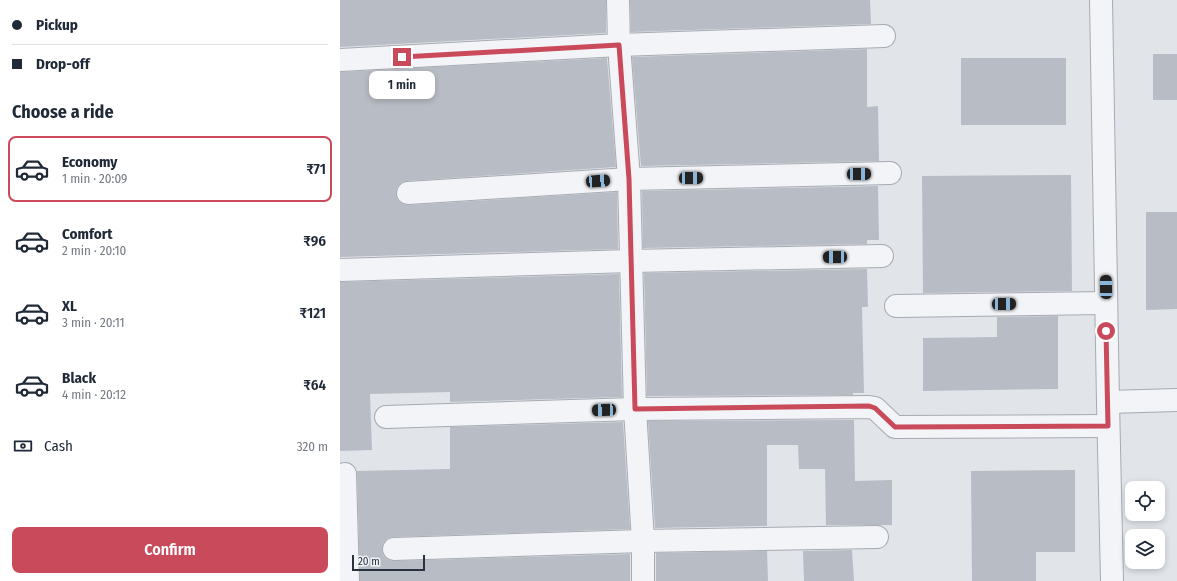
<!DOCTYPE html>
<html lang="en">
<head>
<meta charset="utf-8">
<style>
	body { margin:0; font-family:"Fira Sans Condensed",sans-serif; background:#f2f2f3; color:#1f2937; height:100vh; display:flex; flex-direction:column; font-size:15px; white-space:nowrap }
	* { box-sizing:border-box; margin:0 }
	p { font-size:13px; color:#747a83 }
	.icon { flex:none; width:22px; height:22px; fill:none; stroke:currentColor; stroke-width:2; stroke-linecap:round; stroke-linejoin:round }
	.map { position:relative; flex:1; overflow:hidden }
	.sheet { display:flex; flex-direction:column; background:#fff; width:340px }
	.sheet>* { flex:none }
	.top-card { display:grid; align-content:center; height:88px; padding:0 12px; background:#fff }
	.controls { position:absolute; left:785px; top:481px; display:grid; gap:8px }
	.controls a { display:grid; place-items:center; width:40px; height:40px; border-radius:8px; background:#fff; box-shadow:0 2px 6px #0003; font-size:20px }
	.scale { position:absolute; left:12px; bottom:10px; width:73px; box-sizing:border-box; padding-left:4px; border:2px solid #2a3140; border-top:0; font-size:11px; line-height:14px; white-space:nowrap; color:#2a3140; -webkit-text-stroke:3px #f0f3f6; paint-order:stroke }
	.end { position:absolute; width:18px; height:18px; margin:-9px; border:5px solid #c94a5a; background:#fff; box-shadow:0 0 0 2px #fff }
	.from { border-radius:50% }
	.bubble { position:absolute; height:28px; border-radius:8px; background:#fff; box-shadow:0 2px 6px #0003; font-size:13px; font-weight:600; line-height:28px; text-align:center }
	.car { position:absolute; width:12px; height:24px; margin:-12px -6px; border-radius:5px; box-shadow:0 0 3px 1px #0007; background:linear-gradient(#222 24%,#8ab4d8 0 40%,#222 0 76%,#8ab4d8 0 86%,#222 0) }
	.top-card b { display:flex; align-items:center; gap:14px; height:38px; font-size:15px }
	.top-card b+b { border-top:1px solid #e0e1e3 }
	.top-card i { width:10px; height:10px; background:#1f2937 }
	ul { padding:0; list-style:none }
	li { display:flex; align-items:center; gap:12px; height:66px; margin:0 8px 6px; padding:0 4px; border:2px solid transparent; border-radius:8px }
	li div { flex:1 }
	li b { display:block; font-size:15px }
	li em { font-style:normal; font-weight:600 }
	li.on { border-color:#c94a5a }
	li>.icon { width:36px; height:36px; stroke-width:1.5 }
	h2 { padding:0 12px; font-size:18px; line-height:48px }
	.pay { display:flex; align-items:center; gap:10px; height:44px; padding:0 12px; font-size:15px }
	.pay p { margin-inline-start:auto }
	.primary-button { display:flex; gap:8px; margin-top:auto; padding:8px 12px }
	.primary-button a { flex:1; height:46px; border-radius:8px; background:#c94a5a; color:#fff; font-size:16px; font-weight:600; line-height:46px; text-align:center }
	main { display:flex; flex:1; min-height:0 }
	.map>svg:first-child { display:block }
	.building { fill:#b8bdc5 }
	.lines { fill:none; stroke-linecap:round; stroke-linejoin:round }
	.street-casing { stroke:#a6abb3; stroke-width:24 }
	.street { stroke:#f3f4f7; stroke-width:22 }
	.route { stroke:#c94a5a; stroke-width:5 }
</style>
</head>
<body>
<main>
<section class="sheet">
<div class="top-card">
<b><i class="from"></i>Pickup</b>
<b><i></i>Drop-off</b>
</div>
<h2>Choose a ride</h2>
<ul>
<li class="on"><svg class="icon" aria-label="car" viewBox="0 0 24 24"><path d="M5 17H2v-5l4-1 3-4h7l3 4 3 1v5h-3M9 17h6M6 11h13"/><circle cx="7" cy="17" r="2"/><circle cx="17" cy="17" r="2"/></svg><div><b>Economy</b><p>1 min · 20:09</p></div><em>₹71</em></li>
<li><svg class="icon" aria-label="car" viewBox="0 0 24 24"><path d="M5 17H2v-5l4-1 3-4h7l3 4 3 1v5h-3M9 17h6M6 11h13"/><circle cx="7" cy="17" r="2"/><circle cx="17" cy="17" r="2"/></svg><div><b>Comfort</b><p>2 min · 20:10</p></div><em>₹96</em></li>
<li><svg class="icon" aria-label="car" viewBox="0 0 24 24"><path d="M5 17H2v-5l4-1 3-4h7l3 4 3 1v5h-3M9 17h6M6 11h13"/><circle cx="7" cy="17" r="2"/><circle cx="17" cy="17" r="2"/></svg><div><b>XL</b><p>3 min · 20:11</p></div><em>₹121</em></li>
<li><svg class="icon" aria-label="car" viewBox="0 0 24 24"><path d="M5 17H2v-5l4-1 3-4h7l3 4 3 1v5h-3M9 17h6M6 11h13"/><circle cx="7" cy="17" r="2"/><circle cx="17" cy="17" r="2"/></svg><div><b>Black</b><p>4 min · 20:12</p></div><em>₹64</em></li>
</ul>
<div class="pay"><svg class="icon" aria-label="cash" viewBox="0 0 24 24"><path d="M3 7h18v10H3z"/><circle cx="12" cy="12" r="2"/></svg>Cash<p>320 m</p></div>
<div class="primary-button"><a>Confirm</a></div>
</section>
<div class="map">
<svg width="837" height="581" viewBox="0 0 837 581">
	<rect width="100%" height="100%" fill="#e1e4e9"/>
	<g class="building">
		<polygon points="0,0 266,0 266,33 0,47"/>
		<polygon points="290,0 530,0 531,24 291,32"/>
		<polygon points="527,49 527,107 538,106 539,161 301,166 292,57"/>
		<rect x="813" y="54" width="24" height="46"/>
		<polygon points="267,58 276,167 67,181 61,183 57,188 56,193 58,200 63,204 69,205 277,192 278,249 0,257 0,72"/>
		<rect x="621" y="58" width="105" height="67"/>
		<polygon points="731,175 732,291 583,293 582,176"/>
		<polygon points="538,186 539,240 527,240 527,244 303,248 302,191"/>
		<polygon points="806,212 837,212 837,309 806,310"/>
		<polygon points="527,269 528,307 522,307 524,393 513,393 513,395 307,396 304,273"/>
		<polygon points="279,274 282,397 110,402 110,392 30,394 32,450 0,451 0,282"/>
		<polygon points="718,316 718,389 583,391 583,338 657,337 657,317"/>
		<polygon points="514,420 515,481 552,480 552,525 486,525 485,469 459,469 458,445 427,445 427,526 315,528 308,421"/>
		<polygon points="283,422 290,529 54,537 48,538 43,543 42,550 43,555 48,560 54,561 290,554 290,581 20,581 17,471 110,469 110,427"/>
		<polygon points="735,470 735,552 696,552 696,581 632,581 631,471"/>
		<polygon points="512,550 514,581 464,581 463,551"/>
		<polygon points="427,551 428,581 316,581 316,553"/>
	</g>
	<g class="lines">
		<defs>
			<g id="street">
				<polyline points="278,0 279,45 289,179 295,409 303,541 303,581"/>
				<polyline points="761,0 768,402 772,581"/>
				<polyline points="0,60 279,45 544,36"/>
				<polyline points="68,193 289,179 550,173"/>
				<polyline points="0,270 291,261 542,256"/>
				<polyline points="556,306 766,303"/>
				<polyline points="768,402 837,400"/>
				<polyline points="46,417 295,409 529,407 535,408 555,427 768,426"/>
				<polyline points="5,474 8,581"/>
				<polyline points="54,549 303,541 537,537"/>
			</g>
		</defs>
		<use href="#street" class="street-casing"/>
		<use href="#street" class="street"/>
	</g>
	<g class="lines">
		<polyline class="route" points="62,57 279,45 289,179 295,409 529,406 535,408 555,427 768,426 766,331"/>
	</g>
</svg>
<div class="controls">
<a><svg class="icon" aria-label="locate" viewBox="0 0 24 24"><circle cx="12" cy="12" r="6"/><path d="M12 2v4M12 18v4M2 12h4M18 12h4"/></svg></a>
<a><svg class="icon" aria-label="layers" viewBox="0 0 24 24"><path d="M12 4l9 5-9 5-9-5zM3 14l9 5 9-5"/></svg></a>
</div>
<div class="scale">20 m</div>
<i class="end from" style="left:766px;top:331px"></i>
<i class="end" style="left:62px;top:57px"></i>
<div class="bubble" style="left:29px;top:71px;width:66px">1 min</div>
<i class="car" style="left:519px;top:174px;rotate:89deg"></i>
<i class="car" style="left:351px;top:178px;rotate:89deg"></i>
<i class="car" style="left:258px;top:181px;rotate:86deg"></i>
<i class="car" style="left:495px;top:257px;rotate:269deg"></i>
<i class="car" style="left:766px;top:287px;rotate:359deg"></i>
<i class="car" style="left:664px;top:304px;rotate:89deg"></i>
<i class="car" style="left:264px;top:410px;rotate:268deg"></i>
</div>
</main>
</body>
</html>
